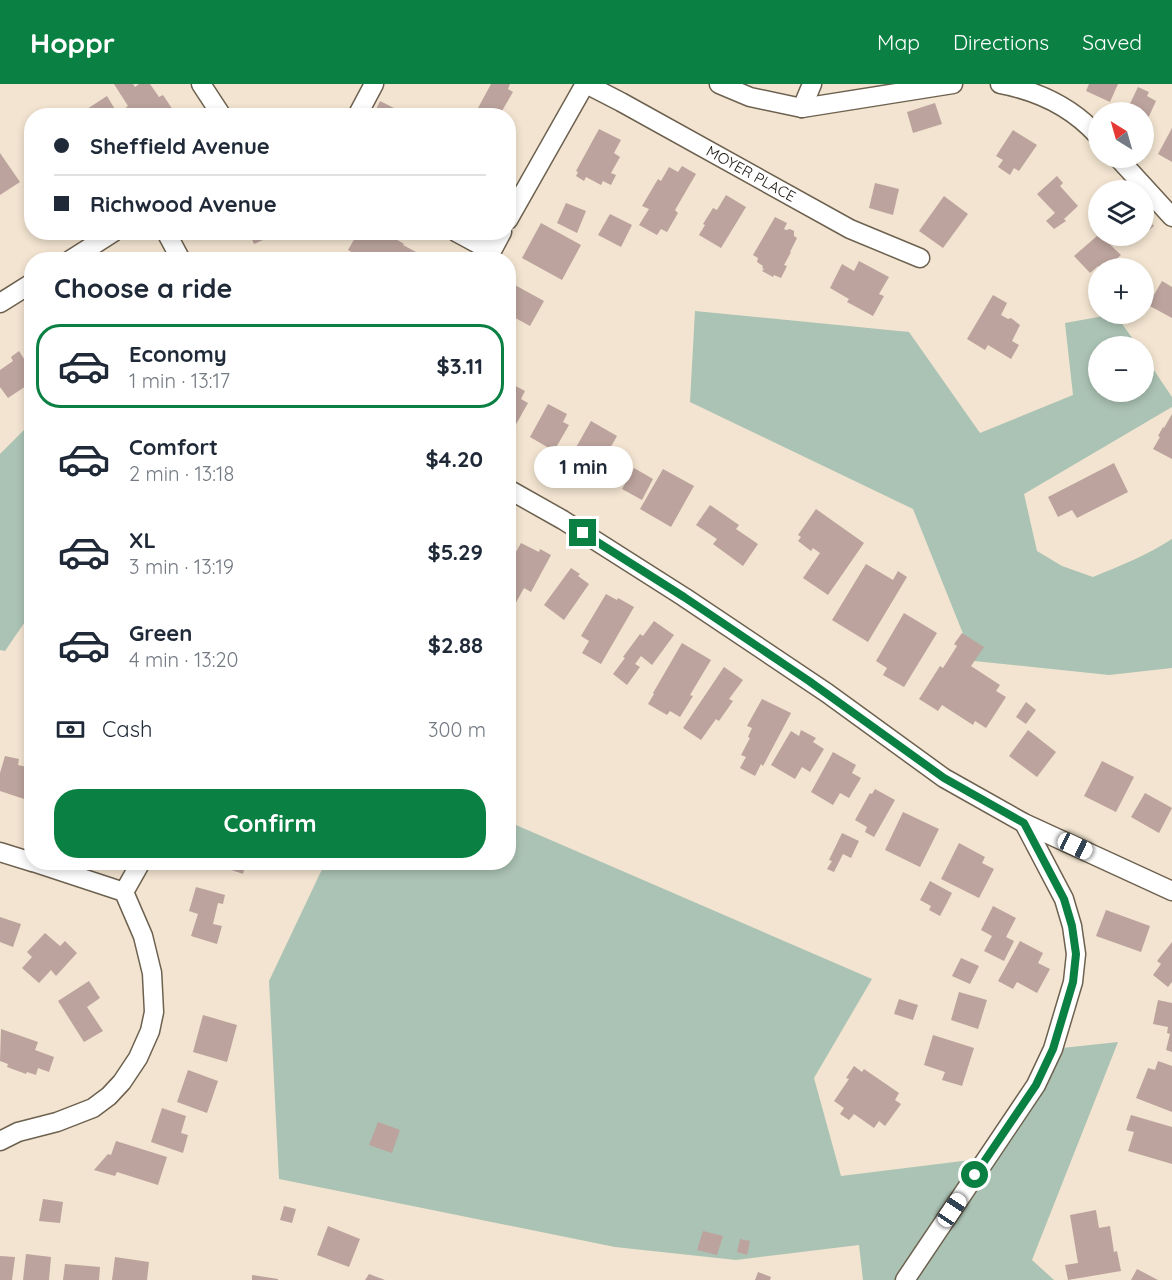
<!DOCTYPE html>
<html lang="en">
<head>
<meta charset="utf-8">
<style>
	body { margin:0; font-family:Quicksand,sans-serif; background:#f6f6f7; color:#1f2937; height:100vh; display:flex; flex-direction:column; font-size:22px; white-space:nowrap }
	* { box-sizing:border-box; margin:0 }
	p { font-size:20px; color:#747a83 }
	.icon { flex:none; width:33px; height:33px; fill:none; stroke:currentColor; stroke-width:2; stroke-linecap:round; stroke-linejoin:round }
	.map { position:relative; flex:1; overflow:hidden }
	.drawer { position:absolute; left:24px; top:168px; width:492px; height:618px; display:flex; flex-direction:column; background:#fff; border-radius:24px; box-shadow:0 3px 9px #0003 }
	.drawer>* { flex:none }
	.hud { position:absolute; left:24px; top:24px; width:492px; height:132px; border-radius:24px; box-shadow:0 3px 9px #0003; display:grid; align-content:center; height:132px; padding:0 30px; background:#fff }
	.needle { width:39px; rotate:323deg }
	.tools { position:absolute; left:1088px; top:18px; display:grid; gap:12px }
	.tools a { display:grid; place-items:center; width:66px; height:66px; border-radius:50%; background:#fff; box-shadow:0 3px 9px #0003; font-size:30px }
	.end { position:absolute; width:27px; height:27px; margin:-14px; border:8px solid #0b8043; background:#fff; box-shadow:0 0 0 3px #fff }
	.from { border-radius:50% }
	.bubble { position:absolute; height:42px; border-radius:21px; background:#fff; box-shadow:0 3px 9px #0003; font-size:20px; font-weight:700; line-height:42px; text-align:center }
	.car { position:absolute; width:18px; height:36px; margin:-18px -9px; border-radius:8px; box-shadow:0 0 4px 2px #0007; background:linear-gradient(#fff 24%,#345 0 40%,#fff 0 76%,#345 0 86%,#fff 0) }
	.hud b { display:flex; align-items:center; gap:21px; height:57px; font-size:22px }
	.hud b+b { border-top:2px solid #e0e1e3 }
	.hud i { width:15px; height:15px; background:#1f2937 }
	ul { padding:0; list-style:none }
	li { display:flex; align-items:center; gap:18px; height:84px; margin:0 12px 9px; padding:0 18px; border:3px solid transparent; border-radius:24px }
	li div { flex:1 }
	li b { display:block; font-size:22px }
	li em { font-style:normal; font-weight:700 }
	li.on { border-color:#0b8043 }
	li>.icon { width:54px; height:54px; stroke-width:1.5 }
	h2 { padding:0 30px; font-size:27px; line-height:72px }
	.pay { display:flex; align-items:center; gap:15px; height:66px; padding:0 30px; font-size:22px }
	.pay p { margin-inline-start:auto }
	.cta { display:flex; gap:12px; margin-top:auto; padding:12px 30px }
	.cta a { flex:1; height:69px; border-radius:24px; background:#0b8043; color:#fff; font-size:24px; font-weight:700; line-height:69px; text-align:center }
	header { display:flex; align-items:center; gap:36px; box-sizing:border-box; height:84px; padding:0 30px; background:#0b8043; color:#fff }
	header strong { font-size:28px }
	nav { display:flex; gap:33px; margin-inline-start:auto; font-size:21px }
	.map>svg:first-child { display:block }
	.green { fill:#abc3b4 }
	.building { fill:#bca39d }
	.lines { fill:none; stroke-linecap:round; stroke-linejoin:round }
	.minor-casing { stroke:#6d614f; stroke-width:21 }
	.minor { stroke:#fff; stroke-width:18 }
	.route { stroke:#0b8043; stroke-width:8 }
	.labels { text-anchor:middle; stroke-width:4.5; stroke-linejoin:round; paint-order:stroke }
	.street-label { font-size:15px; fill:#18130c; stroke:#fff }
</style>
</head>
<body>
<header>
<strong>Hoppr</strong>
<nav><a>Map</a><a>Directions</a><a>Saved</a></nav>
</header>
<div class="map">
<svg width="1172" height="1196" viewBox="0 0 1172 1196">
	<rect width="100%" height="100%" fill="#f2e4d0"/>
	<g class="green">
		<path d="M695,227L909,248L980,349L1073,311L1065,239L1115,230L1138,262H1098V308H1143V270L1172,313V323L1024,410L1037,467L1062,482L1093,493C1120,482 1147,471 1172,455V584L1109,591L974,577L913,425L690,318Z"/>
		<polygon points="31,339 31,529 5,567 0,566 0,370"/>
		<polygon points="509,738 872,895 814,994 841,1092 987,1074 1053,965 1118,958 1032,1176 1054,1196 863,1196 859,1161 736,1176 615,1163 279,1095 269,897 325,779 508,778"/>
	</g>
	<g class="building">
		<polygon points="114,0 133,0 135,3 139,0 150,0 159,13 163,11 177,32 131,32 126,23 128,22"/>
		<polygon points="491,0 510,0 508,5 513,8 499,32 491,32 478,24"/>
		<polygon points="1089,0 1118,0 1110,18 1086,7"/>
		<polygon points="1138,3 1149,8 1147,12 1156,17 1145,41 1143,40 1143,28 1126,28"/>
		<polygon points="107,12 119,32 91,32 87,25"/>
		<polygon points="380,17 396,25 393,32 373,32"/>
		<polygon points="935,19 942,40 913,49 907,28"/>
		<polygon points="1172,44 1172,78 1158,70"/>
		<polygon points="599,45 621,56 614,69 620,73 611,89 616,91 611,101 603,97 601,101 586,93 584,97 576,92 578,88 576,87"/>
		<polygon points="1013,46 1037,61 1019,87 1014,84 1010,91 998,83 1003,76 996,72"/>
		<polygon points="0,69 20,98 0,111"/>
		<polygon points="682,82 696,90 675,126 678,129 667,148 661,145 657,151 639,141 649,125 642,122 658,95 661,97 669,83 678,88"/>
		<polygon points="1057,92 1063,99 1060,102 1078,122 1064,135 1066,137 1054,145 1046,137 1055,129 1037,110"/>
		<polygon points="875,99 899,105 893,131 869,124"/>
		<polygon points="726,111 746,123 721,164 699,151 705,141 703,140 713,124 717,126"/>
		<polygon points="944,112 968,130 943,164 919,147"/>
		<polygon points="566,119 586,127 577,149 557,139"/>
		<polygon points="610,130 632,141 621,163 598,151"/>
		<polygon points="775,133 787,139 784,145 786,146 790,145 794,147 794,152 797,154 790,168 791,168 784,181 787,182 781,194 774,191 773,193 762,187 764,185 762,184 763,182 757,178 758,174 753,171"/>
		<polygon points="1146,134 1154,142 1143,151 1143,137"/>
		<polygon points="541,139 581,161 562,196 522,174"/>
		<polygon points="243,148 281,148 254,160 250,151 246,153"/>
		<polygon points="361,148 374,148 379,156 382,150 393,156 394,154 404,160 403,161 431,176 365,176 348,166 356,152"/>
		<polygon points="1097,152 1101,152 1121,171 1114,177 1117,180 1113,184 1100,184 1098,182 1090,189 1074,172"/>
		<polygon points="859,177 889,193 879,210 884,212 873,232 847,218 849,215 830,204 842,180 854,187"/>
		<polygon points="1162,197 1172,203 1172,234 1148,221"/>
		<polygon points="513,200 544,217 530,242 508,230 508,207"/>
		<polygon points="993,211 1007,219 1001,231 1008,235 1011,234 1020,241 1012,257 1019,261 1011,275 988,261 985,266 967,255"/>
		<polygon points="19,267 26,278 32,274 32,298 8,314 0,303 0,286 13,277 11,273"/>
		<polygon points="508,298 525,307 521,315 528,319 514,344 508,341"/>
		<polygon points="548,320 567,330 563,338 569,341 554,367 530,353"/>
		<polygon points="1172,330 1172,375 1153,365 1160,353 1158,352 1163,343 1164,344"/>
		<polygon points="591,337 617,352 596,389 570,374"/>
		<polygon points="1114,379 1128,408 1077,434 1072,426 1058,433 1048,413"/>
		<polygon points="634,384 653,395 642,416 622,405"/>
		<polygon points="663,385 694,402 671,443 640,425"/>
		<polygon points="710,421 739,441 736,445 758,460 743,482 713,460 717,455 696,441"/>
		<polygon points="816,425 864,459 828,511 803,494 820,469 813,464 811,467 798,457 801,453 798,451"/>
		<polygon points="521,459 539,468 540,465 551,471 531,508 524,504 513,524 508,522 508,482"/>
		<polygon points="866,480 893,496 898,487 907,493 868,558 832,536"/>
		<polygon points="571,484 580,490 578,492 589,500 564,536 544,521"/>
		<polygon points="606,510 617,516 618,514 634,523 601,580 582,569 589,557 581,552"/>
		<polygon points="904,529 937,549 904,603 883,591 887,584 876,577"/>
		<polygon points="654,537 674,551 652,581 641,572 635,580 640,583 627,601 613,590 625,574 623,573 640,550 643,552"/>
		<polygon points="962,549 984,563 971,582 1000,601 996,607 1006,613 986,644 975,637 973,641 942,621 938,627 919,615 940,582 943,584 957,562 954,560"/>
		<polygon points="682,559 711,576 690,611 693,612 680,633 670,627 667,631 648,620 654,610 653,609"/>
		<polygon points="724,583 743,596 729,615 733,617 719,637 716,635 701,656 683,644"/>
		<polygon points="762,615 791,629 763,682 761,680 755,692 740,684 746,673 741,671 750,654 748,653 752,644 747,642"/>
		<polygon points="1026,618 1036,626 1026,640 1016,633"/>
		<polygon points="801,646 816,654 813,658 824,665 810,688 802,683 795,695 771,681 791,647 799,652"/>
		<polygon points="1028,646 1056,668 1037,693 1009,672"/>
		<polygon points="833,668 856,681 852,689 861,694 849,714 840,709 833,721 811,708"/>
		<polygon points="5,672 19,675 18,681 32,684 32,712 25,710 24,715 0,707 0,689"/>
		<polygon points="1102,677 1134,693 1116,728 1084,712"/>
		<polygon points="875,705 895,716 874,753 865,748 867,743 855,736 870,709 872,710"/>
		<polygon points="1145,709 1172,724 1159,749 1131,733"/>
		<polygon points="903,728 939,745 920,783 885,766"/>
		<polygon points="842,749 859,757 851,774 843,770 834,788 827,785 832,777 829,776"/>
		<polygon points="959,759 985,773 982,779 994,785 979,814 941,795"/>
		<polygon points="209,778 260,778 259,784 256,783 256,785 245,782 243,790"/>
		<polygon points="930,797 952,809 940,832 929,826 931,822 920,816"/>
		<polygon points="196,803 225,811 223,820 218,819 213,840 222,842 217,860 191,852 198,830 189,827"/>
		<polygon points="993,822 1016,834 1006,853 1014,857 1004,877 984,867 992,852 981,846"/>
		<polygon points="1106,826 1150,842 1141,868 1096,852"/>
		<polygon points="0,833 21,840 13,863 0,858"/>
		<polygon points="45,849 60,862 65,857 77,869 56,892 51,886 39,899 22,884 32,873 27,868"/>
		<polygon points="1020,857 1043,869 1038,879 1050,885 1037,909 1017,898 1013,905 998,897"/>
		<polygon points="1172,858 1172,898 1168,903 1153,891 1161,880 1157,877"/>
		<polygon points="961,874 979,882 970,900 952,892"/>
		<polygon points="89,897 100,914 87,923 103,947 84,958 58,917"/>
		<polygon points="959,908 987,916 978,945 951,936"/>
		<polygon points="899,915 918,921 913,936 894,930"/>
		<polygon points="1158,916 1172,919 1172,968 1166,966 1170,950 1167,949 1168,943 1153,940"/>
		<polygon points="203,931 237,941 227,978 193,968"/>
		<polygon points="1,945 38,958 35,966 54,973 49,988 38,984 36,991 27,988 26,990 7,983 8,980 0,977"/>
		<polygon points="933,951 974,964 962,1002 942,996 945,988 924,981"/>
		<polygon points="1158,977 1172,982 1172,1028 1136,1014 1148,984 1155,986"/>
		<polygon points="854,982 862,988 864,985 899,1009 895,1016 901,1020 885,1042 879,1037 874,1044 854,1030 849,1036 840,1030 844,1024 834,1017 849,995 846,994"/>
		<polygon points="188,986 218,997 207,1029 177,1018"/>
		<polygon points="162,1024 186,1032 181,1049 188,1051 183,1069 151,1058"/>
		<polygon points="1131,1031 1172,1043 1172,1080 1128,1067 1134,1048 1126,1046"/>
		<polygon points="378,1038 400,1046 392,1069 369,1061"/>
		<polygon points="116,1057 167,1073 158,1101 117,1088 115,1092 94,1086 108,1070 111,1071"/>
		<polygon points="43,1115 63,1118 60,1139 39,1137"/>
		<polygon points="284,1122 296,1125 292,1139 280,1136"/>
		<polygon points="1096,1126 1099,1144 1110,1142 1114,1168 1117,1167 1121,1187 1068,1196 1065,1181 1078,1179 1070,1131"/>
		<polygon points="328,1142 360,1155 349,1183 317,1171"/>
		<polygon points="703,1147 723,1152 717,1171 697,1166"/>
		<polygon points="740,1155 750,1157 747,1171 737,1168"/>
		<polygon points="26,1170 51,1173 49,1196 23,1196"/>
		<polygon points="0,1172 15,1173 12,1196 0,1196"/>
		<polygon points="115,1173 149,1178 147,1196 112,1196"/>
		<polygon points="65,1180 100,1183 99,1196 63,1196"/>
		<polygon points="1137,1185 1158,1196 1131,1196"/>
		<polygon points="758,1188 771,1193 770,1196 755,1196"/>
		<polygon points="369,1190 385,1196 365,1196"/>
		<polygon points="252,1191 278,1195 278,1196 252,1196"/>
	</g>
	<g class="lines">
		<defs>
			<g id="minor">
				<polyline points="201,0 222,32"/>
				<polyline points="586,0 621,18 850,145 920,174"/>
				<polyline points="719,0 750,13 802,24 953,0"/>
				<path d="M1000,0C1038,7 1072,23 1098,52"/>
				<polyline points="802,24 812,0"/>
				<polyline points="357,32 374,0"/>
				<polyline points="1118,74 1172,133"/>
				<polyline points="508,136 585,0"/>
				<polyline points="166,148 181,176"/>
				<polyline points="456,148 491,167"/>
				<polyline points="70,176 114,148"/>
				<polyline points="487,176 502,148"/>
				<polyline points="0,219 32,199"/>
				<polyline points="508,405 563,436 684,513 827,609 944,694 1024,739 1172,807"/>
				<polyline points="0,768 32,778"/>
				<polyline points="124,808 141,778"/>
				<polyline points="0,1057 18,1048 57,1038 93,1024 109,1012 122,998 138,974 150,947 154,928 152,889 143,852 124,808 33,778"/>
				<polyline points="905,1196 1036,1001 1053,965 1073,898 1076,870 1072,842 1064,815 1024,739"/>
			</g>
		</defs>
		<use href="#minor" class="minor-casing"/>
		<use href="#minor" class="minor"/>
	</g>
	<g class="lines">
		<polyline class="route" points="583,449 684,513 809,597 944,694 1024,739 1064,815 1072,842 1076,870 1073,898 1053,965 1036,1001 975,1091"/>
	</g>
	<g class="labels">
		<g class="street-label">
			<text transform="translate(751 90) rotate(29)" y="5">MOYER PLACE</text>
		</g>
	</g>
</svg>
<div class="tools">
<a><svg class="needle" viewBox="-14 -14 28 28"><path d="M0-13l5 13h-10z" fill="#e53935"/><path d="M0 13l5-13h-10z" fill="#747a83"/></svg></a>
<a><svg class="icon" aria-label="layers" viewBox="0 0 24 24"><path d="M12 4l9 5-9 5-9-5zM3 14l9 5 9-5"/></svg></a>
<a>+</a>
<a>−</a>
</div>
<i class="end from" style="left:975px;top:1091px"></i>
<i class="end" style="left:583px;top:449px"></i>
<div class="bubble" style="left:534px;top:362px;width:99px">1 min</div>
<i class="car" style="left:1075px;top:762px;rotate:115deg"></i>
<i class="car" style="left:952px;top:1126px;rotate:34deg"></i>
<div class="hud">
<b><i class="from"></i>Sheffield Avenue</b>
<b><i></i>Richwood Avenue</b>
</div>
<section class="drawer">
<h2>Choose a ride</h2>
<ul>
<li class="on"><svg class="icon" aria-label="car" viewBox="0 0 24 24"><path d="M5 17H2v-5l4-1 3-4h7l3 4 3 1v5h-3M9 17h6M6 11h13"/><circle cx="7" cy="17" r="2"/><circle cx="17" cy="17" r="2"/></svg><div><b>Economy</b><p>1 min · 13:17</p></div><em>$3.11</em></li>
<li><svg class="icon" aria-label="car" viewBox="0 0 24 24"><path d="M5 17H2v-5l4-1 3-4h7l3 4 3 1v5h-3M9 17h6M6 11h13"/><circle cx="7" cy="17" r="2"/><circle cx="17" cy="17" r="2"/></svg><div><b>Comfort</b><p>2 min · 13:18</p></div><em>$4.20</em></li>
<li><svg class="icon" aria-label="car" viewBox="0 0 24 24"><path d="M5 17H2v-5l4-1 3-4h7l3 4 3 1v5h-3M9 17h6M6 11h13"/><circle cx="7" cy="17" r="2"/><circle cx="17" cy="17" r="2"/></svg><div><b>XL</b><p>3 min · 13:19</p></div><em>$5.29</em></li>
<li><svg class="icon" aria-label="car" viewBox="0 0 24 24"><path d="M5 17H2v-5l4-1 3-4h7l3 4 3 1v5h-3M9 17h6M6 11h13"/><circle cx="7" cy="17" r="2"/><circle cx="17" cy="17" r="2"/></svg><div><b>Green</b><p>4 min · 13:20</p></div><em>$2.88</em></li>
</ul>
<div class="pay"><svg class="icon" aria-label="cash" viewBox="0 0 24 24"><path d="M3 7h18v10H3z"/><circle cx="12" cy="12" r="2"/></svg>Cash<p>300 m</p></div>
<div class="cta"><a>Confirm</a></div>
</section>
</div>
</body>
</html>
